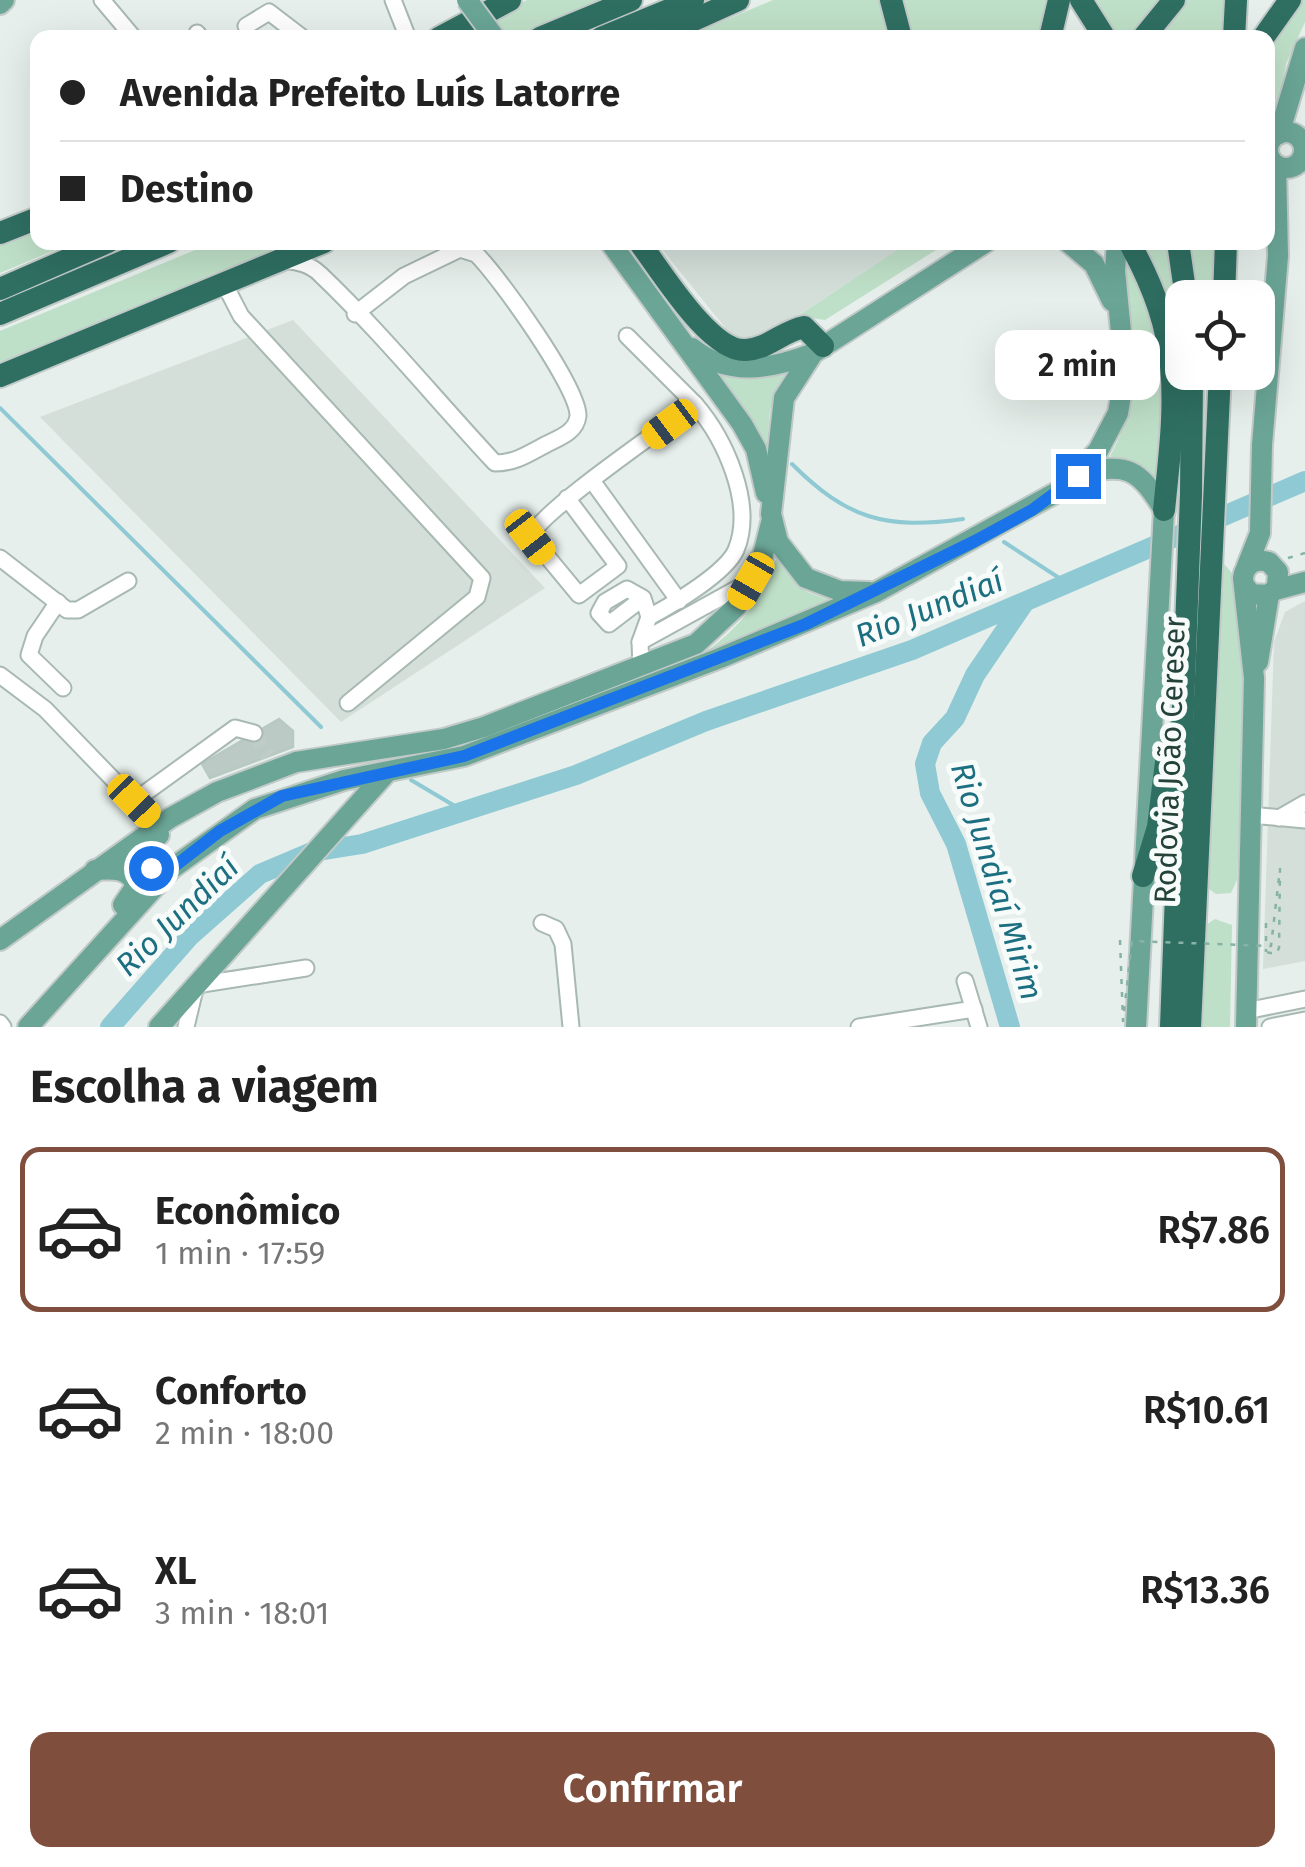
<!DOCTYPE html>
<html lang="pt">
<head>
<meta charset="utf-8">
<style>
	body { margin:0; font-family:"Fira Sans",sans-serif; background:#f6f6f6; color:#222; height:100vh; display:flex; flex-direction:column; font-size:38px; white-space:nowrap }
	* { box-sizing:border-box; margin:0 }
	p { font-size:32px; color:#767676 }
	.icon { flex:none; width:55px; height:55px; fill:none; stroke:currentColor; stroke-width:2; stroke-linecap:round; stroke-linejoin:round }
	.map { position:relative; height:1027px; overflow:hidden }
	.drawer { display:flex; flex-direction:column; background:#fff; flex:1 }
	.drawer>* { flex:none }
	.hud { position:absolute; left:30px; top:30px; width:1245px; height:220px; border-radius:20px; box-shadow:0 10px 40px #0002; display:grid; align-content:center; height:220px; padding:0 30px; background:#fff }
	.controls { position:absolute; left:1165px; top:280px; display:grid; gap:20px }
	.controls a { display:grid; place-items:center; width:110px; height:110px; border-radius:20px; background:#fff; box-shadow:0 10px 40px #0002; font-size:50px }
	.end { position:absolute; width:45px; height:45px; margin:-22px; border:12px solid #1a73e8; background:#fff; box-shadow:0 0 0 5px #fff }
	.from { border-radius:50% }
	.bubble { position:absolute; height:70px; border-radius:20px; background:#fff; box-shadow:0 10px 40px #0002; font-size:32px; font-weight:600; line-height:70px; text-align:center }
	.car { position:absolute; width:30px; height:60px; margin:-30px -15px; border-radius:12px; box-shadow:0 0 8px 2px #0007; background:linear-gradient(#f5c518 24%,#345 0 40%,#f5c518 0 76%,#345 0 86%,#f5c518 0) }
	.hud b { display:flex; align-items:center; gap:35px; height:95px; font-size:38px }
	.hud b+b { border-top:2px solid #e0e0e0 }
	.hud i { width:25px; height:25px; background:#222 }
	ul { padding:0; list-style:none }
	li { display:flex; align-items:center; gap:30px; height:165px; margin:0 20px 15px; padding:0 10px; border:5px solid transparent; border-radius:20px }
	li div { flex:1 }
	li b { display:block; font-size:38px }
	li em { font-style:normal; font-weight:600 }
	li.current { border-color:#804e3d }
	li>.icon { width:90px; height:90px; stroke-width:1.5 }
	h2 { padding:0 30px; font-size:45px; line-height:120px }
	.cta { display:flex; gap:20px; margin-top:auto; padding:20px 30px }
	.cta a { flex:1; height:115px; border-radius:20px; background:#804e3d; color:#fff; font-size:40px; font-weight:600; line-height:115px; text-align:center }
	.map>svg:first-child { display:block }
	.built { fill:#d4dfda }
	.green { fill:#bfe0c8 }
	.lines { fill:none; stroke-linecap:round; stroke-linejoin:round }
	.stream { stroke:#8ec9d4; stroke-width:4 }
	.river { stroke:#8ec9d4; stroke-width:20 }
	.building { fill:#bbcac4; stroke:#b8c9c2; stroke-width:2.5 }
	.minor-tunnel { stroke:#bfccc8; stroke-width:15; stroke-dasharray:15 8; stroke-linecap:butt }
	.minor-casing { stroke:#a8b8b2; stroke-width:19 }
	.major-casing { stroke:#c2cac8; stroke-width:24 }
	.highway-casing { stroke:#c2cac8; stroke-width:26 }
	.path { stroke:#86b3a5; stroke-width:2.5; stroke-dasharray:5 8; stroke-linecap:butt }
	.minor { stroke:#fff; stroke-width:15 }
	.major { stroke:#6aa596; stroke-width:20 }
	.highway { stroke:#2f6f62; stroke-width:22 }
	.major-bridge-casing { stroke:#c2cac8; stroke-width:24; stroke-linecap:butt }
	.path-bridge { stroke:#86b3a5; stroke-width:2.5; stroke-dasharray:5 8; stroke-linecap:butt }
	.major-bridge { stroke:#6aa596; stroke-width:20 }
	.route { stroke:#1a73e8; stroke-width:12 }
	.labels { text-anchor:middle; stroke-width:10; stroke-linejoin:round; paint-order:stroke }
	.street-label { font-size:30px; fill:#24423a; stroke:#f7fbf9 }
	.water-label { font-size:32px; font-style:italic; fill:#1c6f80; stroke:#f7fbf9 }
</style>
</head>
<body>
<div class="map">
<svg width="1305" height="1027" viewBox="0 0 1305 1027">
	<rect width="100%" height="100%" fill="#e6efeb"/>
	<g class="built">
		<polygon points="657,243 909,243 761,340 745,342 731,335"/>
		<polygon points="293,320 545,588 341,722 40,417"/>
		<polygon points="1305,601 1305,961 1263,969 1274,642 1285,612"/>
	</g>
	<g class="green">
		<polygon points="527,0 603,0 523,37 507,37 492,17"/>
		<polygon points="773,0 885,0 893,38 683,38"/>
		<polygon points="895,0 1056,0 1046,37 904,38"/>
		<polygon points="1097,0 1163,0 1132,38 1117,37"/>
		<polygon points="1183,0 1228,0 1226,37 1155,38"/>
		<polygon points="1300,0 1305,0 1305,22 1286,64 1277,115 1268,132 1268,45"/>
		<polygon points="37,229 38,242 72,243 0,273 0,244"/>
		<polygon points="212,243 305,243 212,274 0,368 0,331"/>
		<polygon points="908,243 947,243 825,320 798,316"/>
		<polygon points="1138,243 1169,243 1181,362"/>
		<polygon points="1189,243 1216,243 1214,297 1198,297"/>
		<path d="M1125,247L1166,351L1158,485L1134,465L1110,456C1150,388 1116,320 1125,247Z"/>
		<polygon points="701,362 786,371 770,410 766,456"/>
		<polygon points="1216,555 1232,573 1246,674 1237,880 1231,893 1216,894 1208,888"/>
		<path d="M776,559L807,592L838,603L687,663C731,638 759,607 776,559Z"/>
		<polygon points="1215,919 1232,925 1230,1027 1203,1027 1206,925"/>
	</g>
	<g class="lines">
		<g class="stream">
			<polyline points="0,408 321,727"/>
			<path d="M792,464C847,519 886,530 963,519"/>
			<polyline points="1004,542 1070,585"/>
			<polyline points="411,780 465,812"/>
		</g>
		<g class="river">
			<polyline points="110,1027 190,936 260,874 312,852 362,844 576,775 706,721 912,650 1305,481"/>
			<polyline points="1010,1027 956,844 930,793 925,764 932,743 955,718 975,675 1024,603"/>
		</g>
	</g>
	<polygon class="building" points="279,719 293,731 293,747 210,778 202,764"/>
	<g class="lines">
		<polyline class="minor-tunnel" points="254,733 268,756"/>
		<defs>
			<g id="minor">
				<polyline points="102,0 134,38"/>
				<polyline points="393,0 408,38"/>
				<polyline points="246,26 269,12 303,38"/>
				<polyline points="197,33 201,38"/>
				<polyline points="1302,141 1305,141"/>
				<path d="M285,260C298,262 310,264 320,274C380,331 438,402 495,463C515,463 528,454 545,445C558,438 576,433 578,416C579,388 498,275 476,254L460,249L404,276L355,314"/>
				<polyline points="225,285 241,316 482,578 477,597 348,703"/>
				<polyline points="627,336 695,404"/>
				<polyline points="593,482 679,601"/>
				<path d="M567,498L618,566L579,595L531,537C536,514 668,425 695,404C725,439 755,504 736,550C726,573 672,605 649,617L640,642L641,668"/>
				<polyline points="0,558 67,610 78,610 128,581"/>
				<polyline points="643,598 609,624 599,613 605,602 627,589 643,598 649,617"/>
				<polyline points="58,602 35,636 29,655 63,688"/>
				<polyline points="640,642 747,583"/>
				<polyline points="0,675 45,709 158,826"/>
				<polyline points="134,801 235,728 254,733"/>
				<polyline points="1250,815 1305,820"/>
				<polyline points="1279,818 1305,803"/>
				<polyline points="542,923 556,929 563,944 571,1027"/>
				<polyline points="965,981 979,1027"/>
				<polyline points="1246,1011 1305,999"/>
				<polyline points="0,1023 3,1027"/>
				<polyline points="186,1027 196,985 306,968"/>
				<polyline points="859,1027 974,1009"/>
				<polyline points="1270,1027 1305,1020"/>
			</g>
			<g id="major">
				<polyline points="0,4 4,0"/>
				<circle cx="1286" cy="150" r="18"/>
				<polyline points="1279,134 1305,48"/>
				<polyline points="610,242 742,424 756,449 766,493"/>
				<polyline points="1068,242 1094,264 1112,301"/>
				<path d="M692,348C728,377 771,369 811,354"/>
				<path d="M1080,475C1126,461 1139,469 1164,510L1136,1027"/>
				<polyline points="1247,566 1260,533 1262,445 1278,256 1276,165"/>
				<path d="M1244,585L1251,594L1269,595L1277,587L1278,572L1269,562C1255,558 1245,564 1243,578L1254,678L1246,1027"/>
				<polyline points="1275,590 1305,582"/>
				<polyline points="869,592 840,591 806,578 778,542 771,514 784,398 813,353 986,242"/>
				<polyline points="1258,662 1269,595"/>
				<polyline points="159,835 147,846 143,858 151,868 171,869"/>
				<path d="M95,870C112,869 130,867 136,886L123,905"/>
				<polyline points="0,940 170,818 217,792 296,762 444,739 484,727 696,644 736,607 763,555 771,523"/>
				<polyline points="28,1027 171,869 255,809 344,780 464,756 720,658 876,592 1059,491 1098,451 1118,413 1125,372 1115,271 1117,242"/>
				<polyline points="159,1027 387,772"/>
			</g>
			<g id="highway">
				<polyline points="891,0 901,38"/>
				<polyline points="1081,0 1105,38"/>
				<polyline points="439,38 510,0"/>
				<polyline points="540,38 631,0"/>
				<polyline points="601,38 693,0"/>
				<polyline points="654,38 738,0"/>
				<polyline points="1050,38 1059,0"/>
				<polyline points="1143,38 1174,0"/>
				<polyline points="1234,38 1236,0"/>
				<polyline points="1263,38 1290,0"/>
				<polyline points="0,233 38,218"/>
				<path d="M639,242C660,269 710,353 746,350C768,349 783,331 804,327L823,346"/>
				<path d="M1129,242C1185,342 1175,402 1164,510"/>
				<polyline points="1178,242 1186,298"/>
				<polyline points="0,289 108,242"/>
				<polyline points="1224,298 1226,242"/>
				<polyline points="0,314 169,242"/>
				<polyline points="0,376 324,242"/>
				<polyline points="1143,876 1158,827 1166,762"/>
				<polyline points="1171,1027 1191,495 1192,372"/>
				<polyline points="1190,1027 1220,372"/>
			</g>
		</defs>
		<use href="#minor" class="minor-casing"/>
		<use href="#major" class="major-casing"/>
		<use href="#highway" class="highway-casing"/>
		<g class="path">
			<polyline points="1288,558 1305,553"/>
			<polyline points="1266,923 1266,952"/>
		</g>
		<use href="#minor" class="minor"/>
		<use href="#major" class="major"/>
		<use href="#highway" class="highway"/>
		<defs>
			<polyline id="major-bridge" points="467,0 495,38"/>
		</defs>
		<use href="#major-bridge" class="major-bridge-casing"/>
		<polyline class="path-bridge" points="1120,940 1123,1021 1132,941 1271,946 1280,869 1279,948 1276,954 1266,952"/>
		<use href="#major-bridge" class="major-bridge"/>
	</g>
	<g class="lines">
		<polyline class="route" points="151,868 171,869 220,831 282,796 464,756 806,624 975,541 1032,510 1078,476"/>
	</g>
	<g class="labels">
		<g class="street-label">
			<text transform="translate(1170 760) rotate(-88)" y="10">Rodovia João Cereser</text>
		</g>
		<g class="water-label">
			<text transform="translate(929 608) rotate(-22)" y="11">Rio Jundiaí</text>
			<text transform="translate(997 881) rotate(73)" y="11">Rio Jundiaí Mirim</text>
			<text transform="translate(177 916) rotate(-44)" y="11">Rio Jundiaí</text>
		</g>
	</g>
</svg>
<div class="controls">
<a><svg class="icon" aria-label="locate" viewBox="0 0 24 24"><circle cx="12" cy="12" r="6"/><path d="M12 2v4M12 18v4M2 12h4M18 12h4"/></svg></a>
</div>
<i class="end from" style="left:151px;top:868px"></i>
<i class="end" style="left:1078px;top:476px"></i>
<div class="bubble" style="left:995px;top:330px;width:165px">2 min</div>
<i class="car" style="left:670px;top:424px;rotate:233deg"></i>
<i class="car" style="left:530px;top:537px;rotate:142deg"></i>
<i class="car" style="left:751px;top:581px;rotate:210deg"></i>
<i class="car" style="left:134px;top:801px;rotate:136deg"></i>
<div class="hud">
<b><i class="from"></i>Avenida Prefeito Luís Latorre</b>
<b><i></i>Destino</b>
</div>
</div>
<section class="drawer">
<h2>Escolha a viagem</h2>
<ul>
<li class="current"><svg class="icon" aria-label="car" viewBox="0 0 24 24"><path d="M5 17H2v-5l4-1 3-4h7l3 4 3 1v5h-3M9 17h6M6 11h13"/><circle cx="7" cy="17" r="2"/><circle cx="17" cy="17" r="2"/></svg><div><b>Econômico</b><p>1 min · 17:59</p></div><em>R$7.86</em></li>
<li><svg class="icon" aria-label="car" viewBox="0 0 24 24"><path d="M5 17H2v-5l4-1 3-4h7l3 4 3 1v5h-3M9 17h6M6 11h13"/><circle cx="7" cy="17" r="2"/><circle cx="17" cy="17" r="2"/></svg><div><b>Conforto</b><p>2 min · 18:00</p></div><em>R$10.61</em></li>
<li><svg class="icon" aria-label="car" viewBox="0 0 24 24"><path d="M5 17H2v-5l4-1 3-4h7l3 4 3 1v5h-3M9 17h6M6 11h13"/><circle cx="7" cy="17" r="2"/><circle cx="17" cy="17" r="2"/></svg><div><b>XL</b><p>3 min · 18:01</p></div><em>R$13.36</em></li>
</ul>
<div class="cta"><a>Confirmar</a></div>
</section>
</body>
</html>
